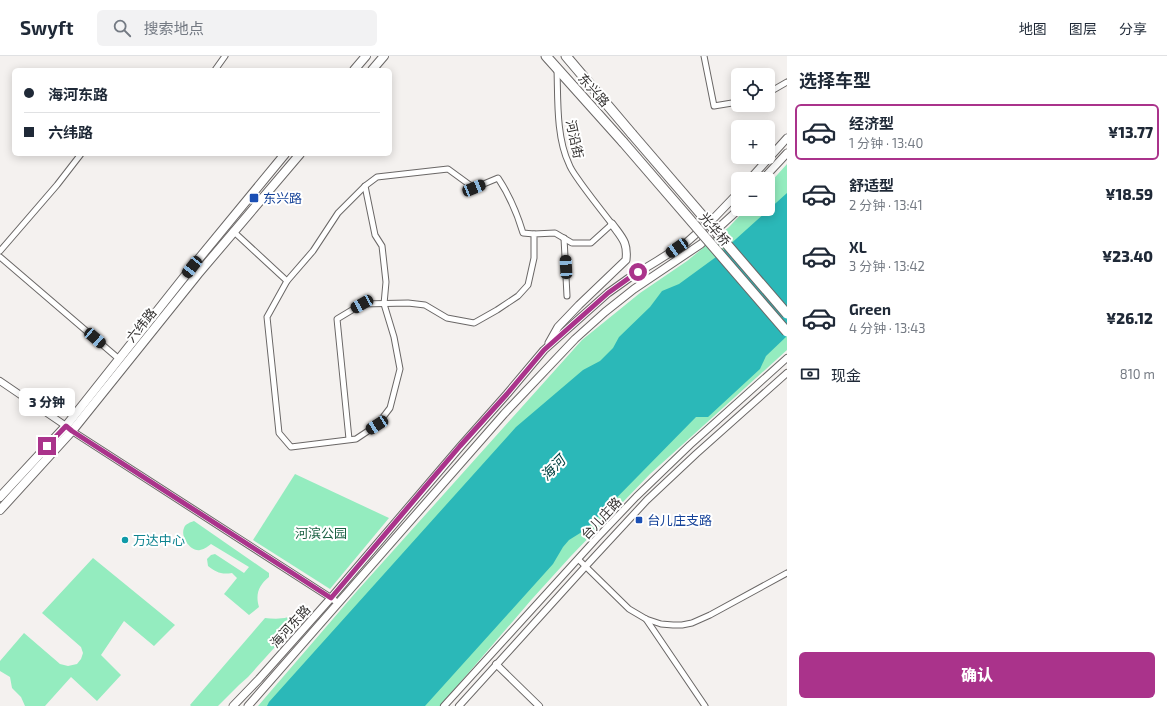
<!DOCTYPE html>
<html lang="zh">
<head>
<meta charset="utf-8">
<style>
	body { margin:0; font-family:"Exo 2","Noto Sans SC",sans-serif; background:#f2f2f3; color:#1f2937; height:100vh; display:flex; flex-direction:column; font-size:15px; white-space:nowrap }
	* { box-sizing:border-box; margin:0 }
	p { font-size:13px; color:#747a83 }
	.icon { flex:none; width:22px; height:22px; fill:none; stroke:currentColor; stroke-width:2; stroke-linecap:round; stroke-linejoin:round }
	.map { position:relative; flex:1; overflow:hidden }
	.sheet { display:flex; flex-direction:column; background:#fff; width:380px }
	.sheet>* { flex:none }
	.hud { position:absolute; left:12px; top:12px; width:380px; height:88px; border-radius:6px; box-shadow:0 2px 10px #0003; display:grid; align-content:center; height:88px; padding:0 12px; background:#fff }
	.controls { position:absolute; left:731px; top:12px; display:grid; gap:8px }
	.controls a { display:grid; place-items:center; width:44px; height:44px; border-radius:6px; background:#fff; box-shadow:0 2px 10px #0003; font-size:20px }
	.end { position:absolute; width:18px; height:18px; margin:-9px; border:5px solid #aa338b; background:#fff; box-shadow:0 0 0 2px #fff }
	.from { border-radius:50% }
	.bubble { position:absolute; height:28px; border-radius:6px; background:#fff; box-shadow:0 2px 10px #0003; font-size:13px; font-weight:800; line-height:28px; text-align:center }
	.car { position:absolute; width:12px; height:24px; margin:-12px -6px; border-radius:5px; box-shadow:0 0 3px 1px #0007; background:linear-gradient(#222 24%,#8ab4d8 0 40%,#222 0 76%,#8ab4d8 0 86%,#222 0) }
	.hud b { display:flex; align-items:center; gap:14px; height:38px; font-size:15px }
	.hud b+b { border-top:1px solid #e0e1e3 }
	.hud i { width:10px; height:10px; background:#1f2937 }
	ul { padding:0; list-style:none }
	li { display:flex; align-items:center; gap:12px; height:56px; margin:0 8px 6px; padding:0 4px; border:2px solid transparent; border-radius:6px }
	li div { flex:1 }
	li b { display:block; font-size:15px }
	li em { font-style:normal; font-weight:800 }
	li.current { border-color:#aa338b }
	li>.icon { width:36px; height:36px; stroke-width:1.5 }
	h2 { padding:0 12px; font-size:18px; line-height:48px }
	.pay { display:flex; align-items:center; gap:10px; height:44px; padding:0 12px; font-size:15px }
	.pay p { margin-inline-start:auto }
	.primary-button { display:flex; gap:8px; margin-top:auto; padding:8px 12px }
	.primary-button a { flex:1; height:46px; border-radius:6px; background:#aa338b; color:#fff; font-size:16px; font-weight:800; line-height:46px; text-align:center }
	header { display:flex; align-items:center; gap:24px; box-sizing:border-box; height:56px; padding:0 20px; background:#fff; border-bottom:1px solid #e0e1e3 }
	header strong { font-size:19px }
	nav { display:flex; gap:22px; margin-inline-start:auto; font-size:14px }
	.search { width:280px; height:36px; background:#f2f2f3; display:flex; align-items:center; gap:10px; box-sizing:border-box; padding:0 14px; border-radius:6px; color:#747a83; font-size:15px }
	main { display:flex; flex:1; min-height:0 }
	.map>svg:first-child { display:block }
	.green { fill:#94ecbf }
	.water { fill:#2bb8b8 }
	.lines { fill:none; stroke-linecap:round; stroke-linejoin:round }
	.minor-casing { stroke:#6a6766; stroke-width:7 }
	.tertiary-casing { stroke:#6a6766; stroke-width:8 }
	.secondary-casing { stroke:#6a6766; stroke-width:9 }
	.primary-casing { stroke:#6a6766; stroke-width:10 }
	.trunk-casing { stroke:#6a6766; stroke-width:11 }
	.minor { stroke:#fff; stroke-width:5 }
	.tertiary { stroke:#fff; stroke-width:6 }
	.secondary { stroke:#fff; stroke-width:7 }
	.primary { stroke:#fff; stroke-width:8 }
	.trunk { stroke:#fff; stroke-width:9 }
	.trunk-bridge-casing { stroke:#6a6766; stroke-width:11; stroke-linecap:butt }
	.trunk-bridge { stroke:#fff; stroke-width:9 }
	.route { stroke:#aa338b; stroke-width:5 }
	.transit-dot { fill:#1a4fb4; stroke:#fff; stroke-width:1.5 }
	.culture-dot { fill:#0f9aa8; stroke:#fff; stroke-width:1.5 }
	.labels { text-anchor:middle; stroke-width:4; stroke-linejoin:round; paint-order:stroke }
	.street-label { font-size:13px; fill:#333130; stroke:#fff }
	.transit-label { font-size:13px; fill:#164399; stroke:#fff; text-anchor:start }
	.park-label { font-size:13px; fill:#1b6143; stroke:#fff }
	.culture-label { font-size:13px; fill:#0d838f; stroke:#fff; text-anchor:start }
	.water-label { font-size:14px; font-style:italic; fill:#004040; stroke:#fff }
</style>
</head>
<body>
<header>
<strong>Swyft</strong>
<div class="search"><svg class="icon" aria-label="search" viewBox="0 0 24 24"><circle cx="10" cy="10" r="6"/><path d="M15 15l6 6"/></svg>搜索地点</div>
<nav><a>地图</a><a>图层</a><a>分享</a></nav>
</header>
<main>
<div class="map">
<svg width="787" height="650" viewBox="0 0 787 650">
	<rect width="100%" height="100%" fill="#f4f1ef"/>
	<g class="green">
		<polygon points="787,108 787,294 650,418 571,500 532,543 440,650 258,650 357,535 582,284 640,237 687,205 729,171 746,153 768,153 768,129"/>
		<polygon points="295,418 389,462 330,533 253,484"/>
		<path d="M194,465L269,517V521C259,529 255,538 259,551L249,559L224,538L237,522L232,517C221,519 216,516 208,510L207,503L211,499L215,498L244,517L249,511L211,488C208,490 205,493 200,494C191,496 180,481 184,472C185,468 191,466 194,465Z"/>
		<polygon points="93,502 175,569 154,590 124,565 101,599 121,619 97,645 71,621 45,650 25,650 21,641 12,632 10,621 0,615 0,605 24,577 60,608 68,610 77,608 81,603 83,597 81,591 42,557"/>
		<path d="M297,556L303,560L248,621L239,629L218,650H191L190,649L265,562C275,563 289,564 297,556Z"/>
	</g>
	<polygon class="water" points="787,137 787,280 766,300 760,313 708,361 696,361 585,474 569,484 563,491 553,508 425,650 267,650 269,646 516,371 583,314 600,305 613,292 619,281 650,251 662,235 679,228 716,201"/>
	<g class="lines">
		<defs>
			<g id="minor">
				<polyline points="704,0 714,50 738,46"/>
				<polyline points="215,14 225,0"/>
				<polyline points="768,37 787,26"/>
				<polyline points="233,175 287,225 267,261 279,377 291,391 356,383 377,369 390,352 400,313 394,281 384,248 386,226 382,190 375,179 365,130"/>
				<polyline points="564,182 567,240"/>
				<polyline points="0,195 57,129 81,98"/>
				<polyline points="0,201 119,303"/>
				<path d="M287,225L313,195L338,157L365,130L377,121L448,113L474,132L498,122C510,140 517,157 523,177L534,178"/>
				<path d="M349,383L337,263L362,248L408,247L425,249L447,262L474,267L497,254L518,240L528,229L534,202V178L555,177L572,187H591L612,168C601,154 590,140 580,126C576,120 571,114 569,108C556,81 558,42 557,13"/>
				<polyline points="578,503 629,553 646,563 661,568 673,569 682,569 692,567 710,559 787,517"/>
				<polyline points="646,563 705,650"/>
			</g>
			<g id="tertiary">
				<polyline points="0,325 66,370 72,375 334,544"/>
				<polyline points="496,608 539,650"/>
				<polyline points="444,650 596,483 636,441 690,389 787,302"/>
				<polyline points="459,650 585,511 647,444 696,398 787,317"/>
			</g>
			<g id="secondary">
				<polyline points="750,123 787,82"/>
				<polyline points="763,123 787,97"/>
				<path d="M549,287L558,271L579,249L626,204C628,186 622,182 612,168"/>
				<polyline points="233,650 259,623 331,542 460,391 507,338 544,294 608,237 629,222 657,205 687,186 714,162 738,137"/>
				<polyline points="248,650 504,358 575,283 605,256 634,233 701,188 739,153"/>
			</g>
			<g id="primary">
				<polyline points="354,14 366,0"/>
				<polyline points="372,14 384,0"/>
				<polyline points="0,441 66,370 192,211 285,98"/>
				<polyline points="0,454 72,375 198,218 300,98"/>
			</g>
			<g id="trunk">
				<polyline points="546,0 623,86"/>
				<polyline points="566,0 632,78"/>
			</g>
		</defs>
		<use href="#minor" class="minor-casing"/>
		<use href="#tertiary" class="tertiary-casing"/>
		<use href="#secondary" class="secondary-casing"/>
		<use href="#primary" class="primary-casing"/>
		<use href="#trunk" class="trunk-casing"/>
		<use href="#minor" class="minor"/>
		<use href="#tertiary" class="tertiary"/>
		<use href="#secondary" class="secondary"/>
		<use href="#primary" class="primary"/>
		<use href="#trunk" class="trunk"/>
		<defs>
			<g id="trunk-bridge">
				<polyline points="632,78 787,258"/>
				<polyline points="623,86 787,276"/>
			</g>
		</defs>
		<use href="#trunk-bridge" class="trunk-bridge-casing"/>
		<use href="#trunk-bridge" class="trunk-bridge"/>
	</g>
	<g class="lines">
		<polyline class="route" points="47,390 66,370 72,375 331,542 460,390 507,338 544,294 608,237 629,222 638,216"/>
	</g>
	<g class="transit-dot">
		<rect x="249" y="137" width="10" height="10" rx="2"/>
		<rect x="635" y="460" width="8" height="8" rx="2"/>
	</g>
	<circle class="culture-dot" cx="125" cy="484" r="4"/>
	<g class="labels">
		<g class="street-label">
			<text transform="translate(594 34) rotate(48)" y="5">东兴路</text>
			<text transform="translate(575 83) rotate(78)" y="5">河沿街</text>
			<text transform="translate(715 173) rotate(49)" y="5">光华桥</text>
			<text transform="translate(141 269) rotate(-51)" y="5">六纬路</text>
			<text transform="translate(601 462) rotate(-47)" y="5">台儿庄路</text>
			<text transform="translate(290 570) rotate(-48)" y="5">海河东路</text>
		</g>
		<g class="transit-label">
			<text x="263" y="147">东兴路</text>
			<text x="647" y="469">台儿庄支路</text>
		</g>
		<g class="park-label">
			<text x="321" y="482">河滨公园</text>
		</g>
		<g class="culture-label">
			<text x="133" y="489">万达中心</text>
		</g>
		<g class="water-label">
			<text transform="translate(553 412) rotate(-46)" y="5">海河</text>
		</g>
	</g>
</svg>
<div class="controls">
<a><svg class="icon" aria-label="locate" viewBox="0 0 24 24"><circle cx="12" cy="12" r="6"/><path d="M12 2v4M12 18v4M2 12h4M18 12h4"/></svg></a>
<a>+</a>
<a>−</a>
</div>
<i class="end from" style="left:638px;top:216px"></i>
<i class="end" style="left:47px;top:390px"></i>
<div class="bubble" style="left:19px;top:332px;width:56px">3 分钟</div>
<i class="car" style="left:474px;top:132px;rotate:68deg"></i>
<i class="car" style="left:677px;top:192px;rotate:236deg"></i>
<i class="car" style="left:192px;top:211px;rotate:218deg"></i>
<i class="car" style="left:566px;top:211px;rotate:357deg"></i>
<i class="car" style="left:362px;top:248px;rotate:241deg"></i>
<i class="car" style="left:95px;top:282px;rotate:131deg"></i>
<i class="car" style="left:377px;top:369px;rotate:237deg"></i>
<div class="hud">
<b><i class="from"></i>海河东路</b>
<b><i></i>六纬路</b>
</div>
</div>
<section class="sheet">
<h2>选择车型</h2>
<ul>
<li class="current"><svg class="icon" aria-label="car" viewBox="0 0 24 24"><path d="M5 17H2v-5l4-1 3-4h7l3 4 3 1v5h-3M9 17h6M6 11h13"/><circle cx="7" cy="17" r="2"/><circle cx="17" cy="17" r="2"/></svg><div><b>经济型</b><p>1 分钟 · 13:40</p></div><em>¥13.77</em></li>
<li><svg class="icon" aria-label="car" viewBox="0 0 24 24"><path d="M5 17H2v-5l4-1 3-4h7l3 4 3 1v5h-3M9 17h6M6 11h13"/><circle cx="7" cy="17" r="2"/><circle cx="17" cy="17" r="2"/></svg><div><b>舒适型</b><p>2 分钟 · 13:41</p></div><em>¥18.59</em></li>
<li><svg class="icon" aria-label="car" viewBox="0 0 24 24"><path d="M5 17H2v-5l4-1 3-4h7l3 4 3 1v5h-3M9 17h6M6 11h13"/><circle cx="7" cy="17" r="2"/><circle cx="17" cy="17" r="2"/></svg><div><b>XL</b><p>3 分钟 · 13:42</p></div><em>¥23.40</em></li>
<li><svg class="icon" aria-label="car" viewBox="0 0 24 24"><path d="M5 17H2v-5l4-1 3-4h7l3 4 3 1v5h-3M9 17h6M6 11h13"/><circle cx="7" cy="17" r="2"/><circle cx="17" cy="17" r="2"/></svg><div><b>Green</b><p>4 分钟 · 13:43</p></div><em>¥26.12</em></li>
</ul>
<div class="pay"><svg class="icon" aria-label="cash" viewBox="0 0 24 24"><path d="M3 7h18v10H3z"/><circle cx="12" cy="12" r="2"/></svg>现金<p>810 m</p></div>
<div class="primary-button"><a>确认</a></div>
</section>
</main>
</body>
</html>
